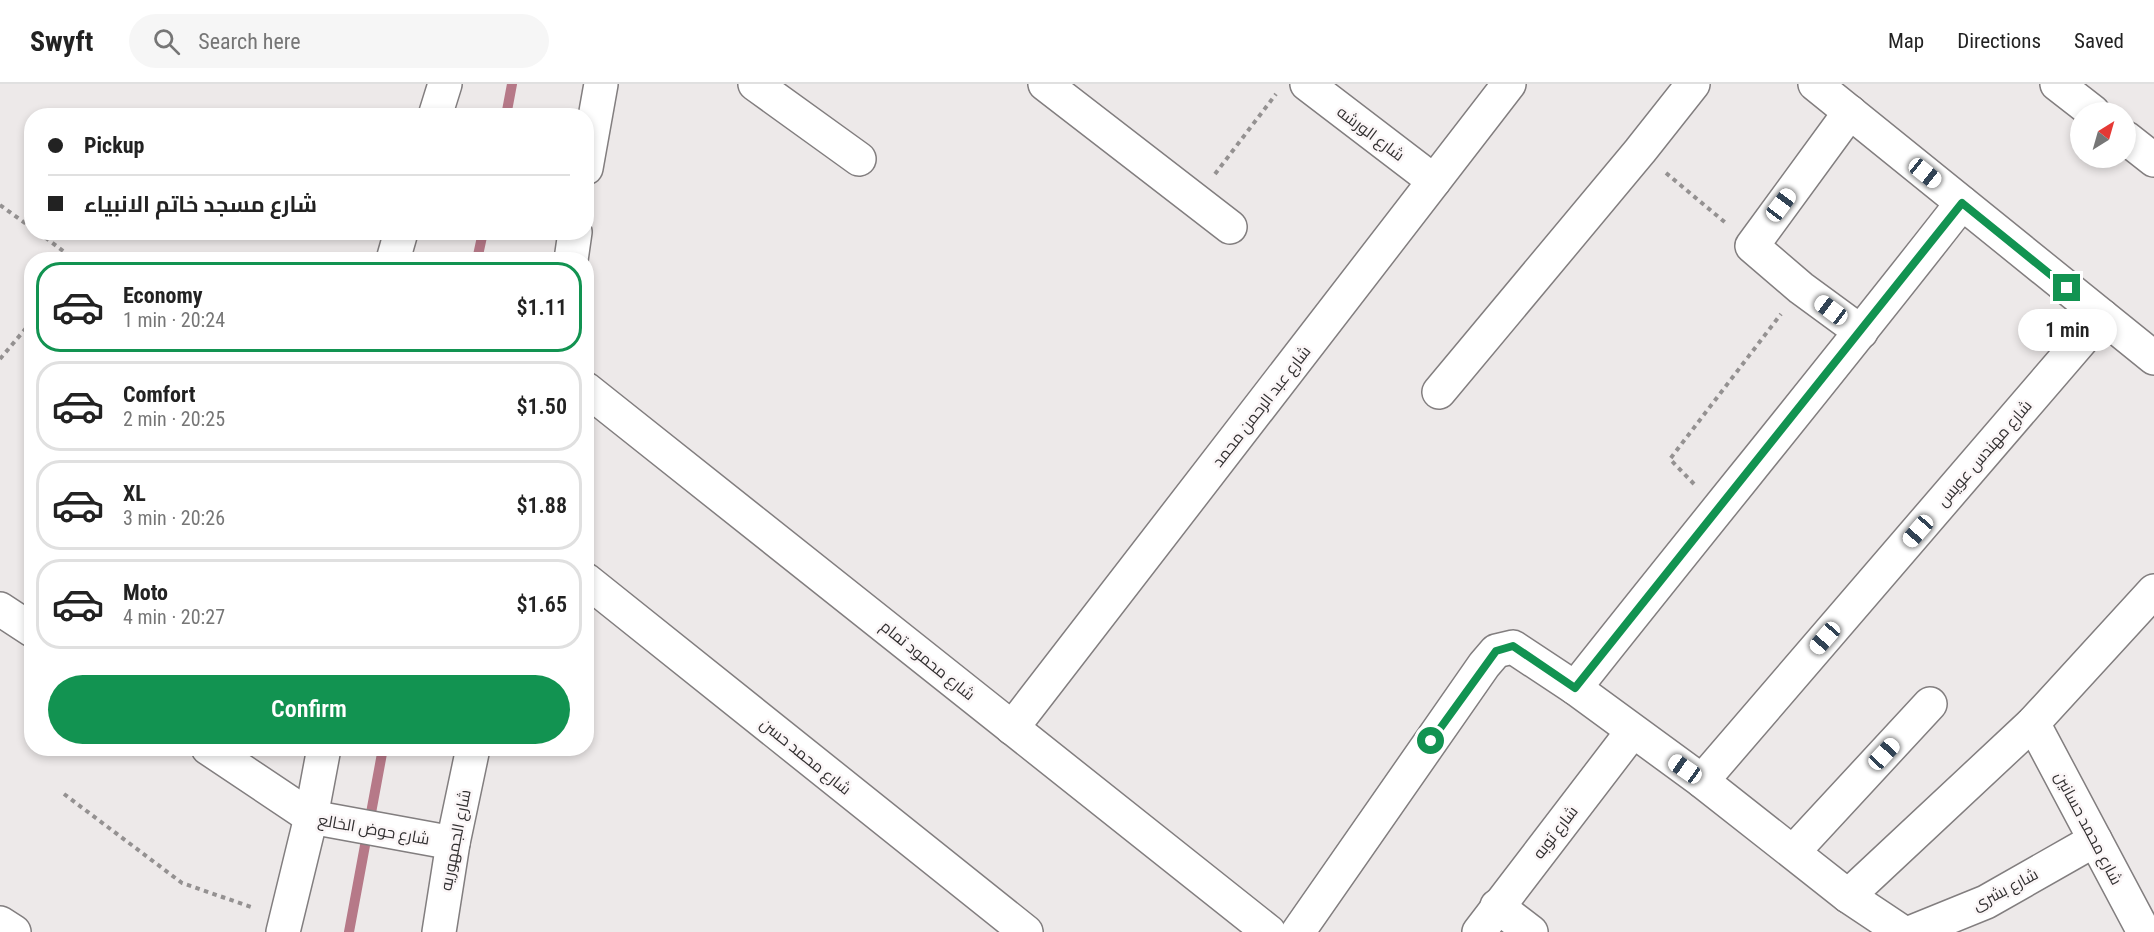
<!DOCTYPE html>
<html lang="en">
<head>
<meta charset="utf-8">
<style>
	body { margin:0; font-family:"Roboto Condensed",Cairo,sans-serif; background:#f6f6f6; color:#222; height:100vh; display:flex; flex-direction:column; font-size:22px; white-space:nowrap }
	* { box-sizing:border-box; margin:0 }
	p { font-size:20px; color:#767676 }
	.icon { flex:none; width:33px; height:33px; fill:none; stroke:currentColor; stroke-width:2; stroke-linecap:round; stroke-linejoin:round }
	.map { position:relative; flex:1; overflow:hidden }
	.sheet { position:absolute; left:24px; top:168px; width:570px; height:504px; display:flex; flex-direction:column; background:#fff; border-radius:24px; box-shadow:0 3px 9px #0003 }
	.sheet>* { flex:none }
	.banner { position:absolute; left:24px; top:24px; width:570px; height:132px; border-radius:24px; box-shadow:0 3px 9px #0003; display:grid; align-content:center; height:132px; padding:0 24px; background:#fff }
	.needle { width:39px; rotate:37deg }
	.controls { position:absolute; left:2070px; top:18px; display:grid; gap:12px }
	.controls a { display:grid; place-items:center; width:66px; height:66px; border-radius:50%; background:#fff; box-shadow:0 3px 9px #0003; font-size:30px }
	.end { position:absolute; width:27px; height:27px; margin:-14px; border:8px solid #129351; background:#fff; box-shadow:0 0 0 3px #fff }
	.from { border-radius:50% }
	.bubble { position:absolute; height:42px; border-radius:21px; background:#fff; box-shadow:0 3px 9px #0003; font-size:20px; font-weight:600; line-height:42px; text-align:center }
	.car { position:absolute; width:18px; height:36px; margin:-18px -9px; border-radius:8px; box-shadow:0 0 4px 2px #0007; background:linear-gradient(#fff 24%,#345 0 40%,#fff 0 76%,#345 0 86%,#fff 0) }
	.banner b { display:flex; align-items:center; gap:21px; height:57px; font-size:22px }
	.banner b+b { border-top:2px solid #e0e0e0 }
	.banner i { width:15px; height:15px; background:#222 }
	ul { padding:10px 0 0; list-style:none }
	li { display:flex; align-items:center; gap:18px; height:90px; margin:0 12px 9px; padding:0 12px; border:3px solid #e0e0e0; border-radius:24px }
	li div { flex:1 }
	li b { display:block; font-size:22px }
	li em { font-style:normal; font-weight:600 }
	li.selected { border-color:#129351 }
	li>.icon { width:54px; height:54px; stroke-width:1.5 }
	.button { display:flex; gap:12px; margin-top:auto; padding:12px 24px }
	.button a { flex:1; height:69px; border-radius:36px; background:#129351; color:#fff; font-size:24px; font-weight:600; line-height:69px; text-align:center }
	header { display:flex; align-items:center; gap:36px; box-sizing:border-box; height:84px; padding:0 30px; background:#fff; border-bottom:2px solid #e0e0e0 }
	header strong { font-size:28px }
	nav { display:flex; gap:33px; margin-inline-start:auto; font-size:21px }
	.search { width:420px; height:54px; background:#f6f6f6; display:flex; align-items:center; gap:15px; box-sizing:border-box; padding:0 21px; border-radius:33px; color:#767676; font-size:22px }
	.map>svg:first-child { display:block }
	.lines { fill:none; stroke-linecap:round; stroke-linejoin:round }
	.stream { stroke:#b67988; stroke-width:10 }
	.minor-casing { stroke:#827e7f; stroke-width:36 }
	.path { stroke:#949191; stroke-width:4; stroke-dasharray:4.5 4.5; stroke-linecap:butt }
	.minor { stroke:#fff; stroke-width:33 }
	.route { stroke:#129351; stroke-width:8 }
	.labels { text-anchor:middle; stroke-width:5; stroke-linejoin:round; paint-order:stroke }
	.street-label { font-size:16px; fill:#323031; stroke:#fbf6f7 }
</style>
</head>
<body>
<header>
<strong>Swyft</strong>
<div class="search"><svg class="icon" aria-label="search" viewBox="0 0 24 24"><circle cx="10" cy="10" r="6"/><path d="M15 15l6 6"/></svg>Search here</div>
<nav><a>Map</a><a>Directions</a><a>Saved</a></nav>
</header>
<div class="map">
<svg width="2154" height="848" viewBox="0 0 2154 848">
	<rect width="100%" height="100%" fill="#ede9e9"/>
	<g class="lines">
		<g class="stream">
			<polyline points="506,32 512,0"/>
			<polyline points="477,176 483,148"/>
			<polyline points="349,848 383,664"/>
		</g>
		<defs>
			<g id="minor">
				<polyline points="755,0 859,75"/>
				<polyline points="1045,0 1230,143"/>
				<polyline points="1307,0 1434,97"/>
				<polyline points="1815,0 2154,274"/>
				<polyline points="2057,0 2093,28"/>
				<polyline points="1850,28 1752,162 1801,204 1861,248"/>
				<polyline points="435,32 445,0"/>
				<polyline points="2126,54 2154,76"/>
				<polyline points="586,84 601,0"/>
				<polyline points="393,176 401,148"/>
				<polyline points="571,176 575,148"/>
				<polyline points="586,305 1269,848"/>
				<polyline points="1439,308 1640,67 1693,0"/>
				<polyline points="586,496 1026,848"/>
				<polyline points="0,525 32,546"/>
				<path d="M1575,604C1703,442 1835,282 1962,119"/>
				<polyline points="2033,639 2144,848"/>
				<polyline points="1012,644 1509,0"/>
				<polyline points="208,664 311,733 453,759"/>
				<polyline points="1702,697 2102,232"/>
				<polyline points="1793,768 1930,620"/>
				<polyline points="1848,812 2033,639 2154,507"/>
				<polyline points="1497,822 1531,848"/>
				<polyline points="0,839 14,848"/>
				<polyline points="283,848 311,733 324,664"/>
				<polyline points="439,848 453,759 473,664"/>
				<polyline points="1298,848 1484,581 1496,567 1513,563 1575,604 1702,697 1848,812 1902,848"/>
				<polyline points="1479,848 1632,648"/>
				<polyline points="1912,848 1986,818 2095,756"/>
			</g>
		</defs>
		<use href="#minor" class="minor-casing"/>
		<g class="path">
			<polyline points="1666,89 1727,140"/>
			<polyline points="1215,90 1276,10"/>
			<polyline points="0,121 32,144"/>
			<polyline points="38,148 75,176"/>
			<polyline points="0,275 32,237"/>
			<polyline points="1694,400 1670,375 1781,230"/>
			<polyline points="64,710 182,799 254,824"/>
		</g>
		<use href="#minor" class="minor"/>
	</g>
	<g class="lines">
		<polyline class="route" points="1431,657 1496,567 1513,562 1575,604 1962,119 2067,204"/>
	</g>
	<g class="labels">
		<g class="street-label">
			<text transform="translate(1371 49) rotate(37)" y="6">شارع الورشه</text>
			<text transform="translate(1261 322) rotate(-52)" y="6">شارع عبد الرحمن محمد</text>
			<text transform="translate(1984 369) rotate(-49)" y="6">شارع مهندس عويس</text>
			<text transform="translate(928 576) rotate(39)" y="6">شارع محمود تمام</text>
			<text transform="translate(806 672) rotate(39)" y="6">شارع محمد حسن</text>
			<text transform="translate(2089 744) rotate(62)" y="6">شارع محمد حسانين</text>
			<text transform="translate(374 745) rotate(10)" y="6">شارع حوض الخالع</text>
			<text transform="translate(1555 748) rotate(-52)" y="6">شارع توبه</text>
			<text transform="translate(455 756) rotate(-79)" y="6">شارع الجمهوريه</text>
			<text transform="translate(2005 805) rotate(-28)" y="6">شارع بشرى</text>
		</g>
	</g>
</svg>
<div class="controls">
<a><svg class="needle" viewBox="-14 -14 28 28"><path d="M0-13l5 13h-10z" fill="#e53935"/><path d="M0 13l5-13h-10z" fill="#767676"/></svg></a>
</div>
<i class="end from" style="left:1431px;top:657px"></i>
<i class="end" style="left:2067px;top:204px"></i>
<div class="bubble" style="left:2018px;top:225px;width:99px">1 min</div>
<i class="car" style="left:1925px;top:89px;rotate:129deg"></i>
<i class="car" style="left:1781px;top:121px;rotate:37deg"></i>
<i class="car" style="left:1831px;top:226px;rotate:307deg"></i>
<i class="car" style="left:1918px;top:447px;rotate:221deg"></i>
<i class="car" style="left:1825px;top:554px;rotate:221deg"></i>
<i class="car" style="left:1884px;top:670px;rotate:43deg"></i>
<i class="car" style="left:1685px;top:685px;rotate:305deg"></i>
<div class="banner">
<b><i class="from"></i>Pickup</b>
<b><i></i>شارع مسجد خاتم الانبياء</b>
</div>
<section class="sheet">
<ul>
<li class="selected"><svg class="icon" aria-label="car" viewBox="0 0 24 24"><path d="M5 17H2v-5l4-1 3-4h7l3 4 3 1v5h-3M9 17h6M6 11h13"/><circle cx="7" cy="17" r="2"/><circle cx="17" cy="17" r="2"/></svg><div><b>Economy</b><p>1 min · 20:24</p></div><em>$1.11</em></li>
<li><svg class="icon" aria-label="car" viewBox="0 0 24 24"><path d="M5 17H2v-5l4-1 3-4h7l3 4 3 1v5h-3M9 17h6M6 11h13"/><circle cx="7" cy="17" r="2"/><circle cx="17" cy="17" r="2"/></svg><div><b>Comfort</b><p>2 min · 20:25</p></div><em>$1.50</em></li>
<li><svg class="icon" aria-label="car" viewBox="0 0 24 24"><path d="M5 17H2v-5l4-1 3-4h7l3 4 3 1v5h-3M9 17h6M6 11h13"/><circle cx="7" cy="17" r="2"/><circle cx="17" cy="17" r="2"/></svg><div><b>XL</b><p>3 min · 20:26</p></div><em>$1.88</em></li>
<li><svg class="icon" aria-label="car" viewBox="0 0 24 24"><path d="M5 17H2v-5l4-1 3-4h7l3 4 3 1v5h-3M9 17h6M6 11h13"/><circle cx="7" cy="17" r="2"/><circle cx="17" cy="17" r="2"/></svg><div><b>Moto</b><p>4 min · 20:27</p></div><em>$1.65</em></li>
</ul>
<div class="button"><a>Confirm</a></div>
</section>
</div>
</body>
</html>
